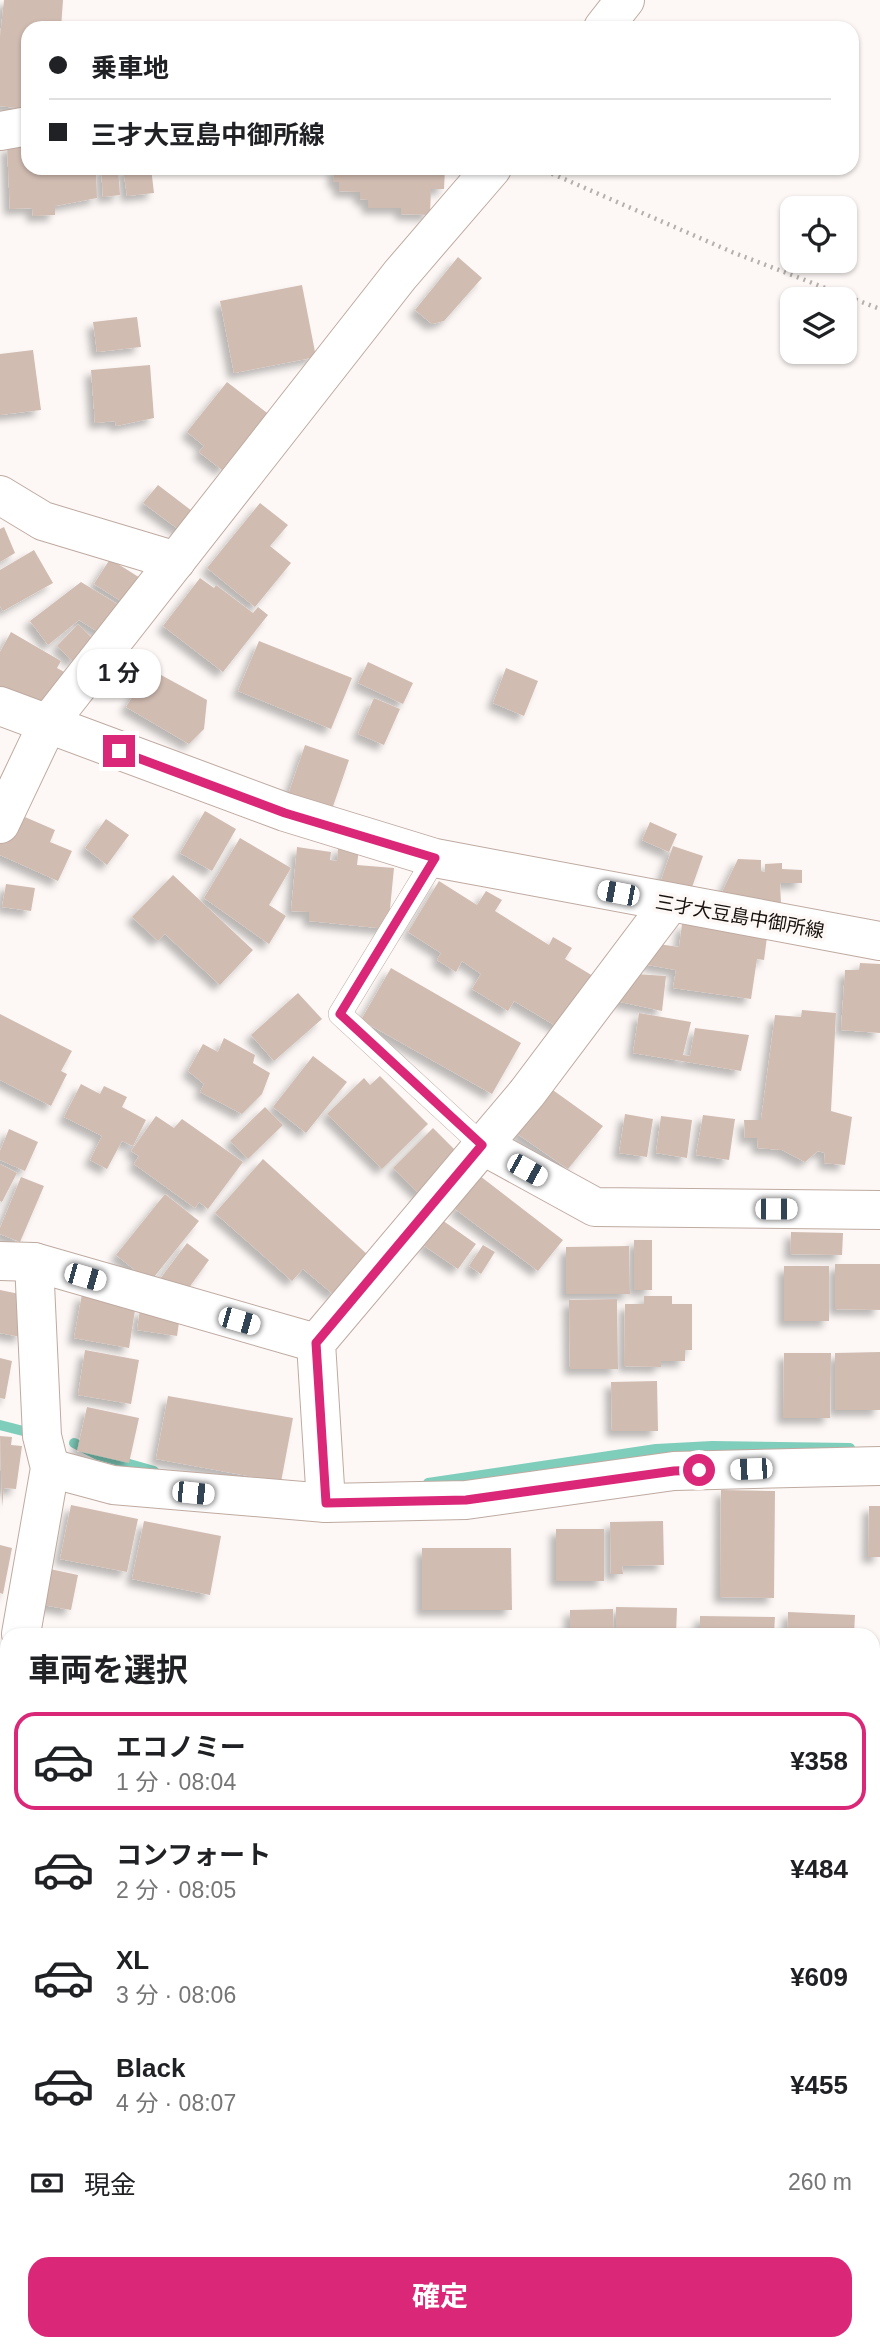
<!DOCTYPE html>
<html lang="ja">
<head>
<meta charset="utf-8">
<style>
	body { margin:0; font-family:Helvetica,"Noto Sans JP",sans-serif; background:#f2f2f2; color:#202124; height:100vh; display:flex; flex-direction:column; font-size:26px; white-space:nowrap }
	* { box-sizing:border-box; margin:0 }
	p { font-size:23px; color:#757577 }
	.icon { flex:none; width:38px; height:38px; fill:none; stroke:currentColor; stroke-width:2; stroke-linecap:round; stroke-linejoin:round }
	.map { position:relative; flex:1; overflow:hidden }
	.panel { position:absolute; left:0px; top:1628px; width:880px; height:723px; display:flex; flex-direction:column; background:#fff; border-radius:21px 21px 0 0; box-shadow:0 2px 5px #0004 }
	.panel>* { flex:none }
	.guide { position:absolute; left:21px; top:21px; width:838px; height:154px; border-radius:21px; box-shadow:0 2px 5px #0004; display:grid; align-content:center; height:154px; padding:0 28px; background:#fff }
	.tools { position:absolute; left:780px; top:196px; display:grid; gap:14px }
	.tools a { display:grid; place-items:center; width:77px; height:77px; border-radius:14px; background:#fff; box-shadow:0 2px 5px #0004; font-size:35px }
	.end { position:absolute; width:32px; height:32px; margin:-16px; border:9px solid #db2777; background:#fff; box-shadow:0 0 0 4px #fff }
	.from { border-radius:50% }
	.bubble { position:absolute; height:49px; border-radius:21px; background:#fff; box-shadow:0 2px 5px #0004; font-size:23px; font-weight:700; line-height:49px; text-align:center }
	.car { position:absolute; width:21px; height:42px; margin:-21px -10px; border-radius:9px; box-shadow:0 0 5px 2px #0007; background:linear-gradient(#fff 24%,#345 0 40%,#fff 0 76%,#345 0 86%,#fff 0) }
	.guide b { display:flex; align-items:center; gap:24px; height:66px; font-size:26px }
	.guide b+b { border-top:2px solid #e0e0e0 }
	.guide i { width:18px; height:18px; background:#202124 }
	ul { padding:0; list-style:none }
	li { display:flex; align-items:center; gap:21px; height:98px; margin:0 14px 10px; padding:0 14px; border:4px solid transparent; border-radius:21px }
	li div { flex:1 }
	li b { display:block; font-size:26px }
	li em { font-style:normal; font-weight:700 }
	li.current { border-color:#db2777 }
	li>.icon { width:63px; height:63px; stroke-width:1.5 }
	h2 { padding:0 28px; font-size:32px; line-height:84px }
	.pay { display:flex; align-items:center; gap:18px; height:77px; padding:0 28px; font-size:26px }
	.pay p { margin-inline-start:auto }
	.action { display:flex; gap:14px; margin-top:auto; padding:14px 28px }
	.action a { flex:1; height:80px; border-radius:21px; background:#db2777; color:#fff; font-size:28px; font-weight:700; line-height:80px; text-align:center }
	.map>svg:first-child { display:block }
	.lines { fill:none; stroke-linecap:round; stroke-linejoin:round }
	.stream { stroke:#7fcebc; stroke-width:10 }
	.building { fill:#d1bcb2; filter:url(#shadow) }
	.service-casing { stroke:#beaaa0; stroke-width:24 }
	.minor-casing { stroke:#beaaa0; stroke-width:40 }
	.secondary-casing { stroke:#beaaa0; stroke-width:40 }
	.path { stroke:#b6b0ad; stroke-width:4.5; stroke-dasharray:2 5; stroke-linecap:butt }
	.service { stroke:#fff; stroke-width:23 }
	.minor { stroke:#fff; stroke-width:38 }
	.secondary { stroke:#fff; stroke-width:38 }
	.route { stroke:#db2777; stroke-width:9 }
	.labels { text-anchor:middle; stroke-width:7; stroke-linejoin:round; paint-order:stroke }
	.street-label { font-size:19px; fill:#18110d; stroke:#fdf8f6 }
</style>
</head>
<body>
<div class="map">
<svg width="880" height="2349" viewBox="0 0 880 2349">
	<defs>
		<filter id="shadow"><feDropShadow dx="-6" dy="6" stdDeviation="3.5" flood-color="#0004"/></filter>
	</defs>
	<rect width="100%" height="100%" fill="#fdf8f6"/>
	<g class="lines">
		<g class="stream">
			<polyline points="0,1425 35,1434"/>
			<polyline points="74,1443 98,1455 154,1471"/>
			<polyline points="428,1483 656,1449 712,1446 850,1448"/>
			<polyline points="873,1721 880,1721"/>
		</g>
	</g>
	<g class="building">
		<polygon points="4,0 63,0 61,28 28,28 28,101 25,101 24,109 0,106 0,37"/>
		<polygon points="28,145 28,168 96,168 97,198 55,206 55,215 33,216 32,208 10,209 7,146"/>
		<polygon points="101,168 118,168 120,195 103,197"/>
		<polygon points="123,168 151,168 154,193 127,196"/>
		<polygon points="334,168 445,168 444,189 431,189 430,215 401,214 401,208 368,208 368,200 360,199 360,192 339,191 339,182 333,182"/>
		<polygon points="458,257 482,278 444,321 432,324 415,310"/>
		<polygon points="302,285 316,357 234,373 220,301"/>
		<polygon points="137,317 141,347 97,352 93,322"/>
		<polygon points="33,350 41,410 0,415 0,354"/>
		<polygon points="150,365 154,418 116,426 115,421 95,423 91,370"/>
		<polygon points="227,382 275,419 249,452 241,446 222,470 199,452 204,446 187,432"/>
		<polygon points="158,485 196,514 182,532 143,503"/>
		<polygon points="260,503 288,525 270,546 291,563 255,607 207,568"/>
		<polygon points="4,527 15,553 0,562 0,529"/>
		<polygon points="34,550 53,583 3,611 0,606 0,570"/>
		<polygon points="110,559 145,581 129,606 94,584"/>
		<polygon points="200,578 214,588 216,585 253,613 258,607 268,615 223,672 163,626"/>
		<polygon points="81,582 127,610 106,637 79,620 48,645 30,621"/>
		<polygon points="78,624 94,640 73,662 57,646"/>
		<polygon points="11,632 61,661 57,668 70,675 46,717 0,691 0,652"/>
		<polygon points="259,641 352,678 331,729 238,691"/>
		<polygon points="368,662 413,683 403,704 358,683"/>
		<polygon points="506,668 538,681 524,716 493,703"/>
		<polygon points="150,669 207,700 204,729 189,744 126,707"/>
		<polygon points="374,698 400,709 384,745 358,734"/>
		<polygon points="305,745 349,760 330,815 286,801"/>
		<polygon points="11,811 55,830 50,842 72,851 58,881 0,855 0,836"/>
		<polygon points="205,811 236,829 212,871 180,853"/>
		<polygon points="106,819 129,835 107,865 85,848"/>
		<polygon points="650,822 677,834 669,852 642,840"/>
		<polygon points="240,838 291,868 269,905 286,916 269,944 204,898"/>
		<polygon points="673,846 703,856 691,890 661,880"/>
		<polygon points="297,847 331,852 330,860 337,861 338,847 359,848 357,865 394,868 388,929 309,921 309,912 291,911"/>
		<polygon points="738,859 761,860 761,871 765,872 765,864 782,863 782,869 802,870 802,883 780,883 781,904 722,892"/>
		<polygon points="173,875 253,950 220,985 165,934 158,941 132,917"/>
		<polygon points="439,881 477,905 486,891 502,900 495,911 549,945 553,937 572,948 565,959 593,976 561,1029 514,1001 508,1011 472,989 481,974 462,961 456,972 437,960 441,953 408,932"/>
		<polygon points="6,884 35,888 31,911 2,907"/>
		<polygon points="682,924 767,937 764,960 757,959 751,999 673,988 676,970 648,965 651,943 679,947"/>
		<polygon points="860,963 880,964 880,1033 841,1030 845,970 859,970"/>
		<polygon points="391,968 521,1043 492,1094 361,1020"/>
		<polygon points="636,974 666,976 662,1011 616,1001"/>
		<polygon points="298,993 322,1019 274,1061 251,1035"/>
		<polygon points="802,1010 836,1013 831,1111 852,1117 845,1165 824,1163 825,1153 818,1151 805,1162 782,1150 758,1148 757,1138 745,1138 744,1120 761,1120 775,1015 801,1017"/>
		<polygon points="639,1013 691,1022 683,1055 690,1056 695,1028 749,1035 741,1071 633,1053"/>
		<polygon points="0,1014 72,1051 61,1071 67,1074 51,1106 0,1080"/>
		<polygon points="224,1038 255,1055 253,1063 270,1073 262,1094 242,1114 200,1092 204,1084 188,1071 203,1044 218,1052"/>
		<polygon points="313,1056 347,1082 306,1133 273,1107"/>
		<polygon points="380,1076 428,1124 382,1169 327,1114 364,1078 370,1085"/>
		<polygon points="81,1084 100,1094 104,1086 127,1097 122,1107 146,1120 133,1146 122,1141 107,1169 90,1160 102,1136 64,1117"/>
		<polygon points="550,1088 603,1126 568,1169 516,1133"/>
		<polygon points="265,1107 283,1125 248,1159 230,1141"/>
		<polygon points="625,1114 653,1119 647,1157 619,1153"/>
		<polygon points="703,1115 735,1119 729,1160 696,1155"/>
		<polygon points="156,1116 174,1128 182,1119 243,1162 208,1209 199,1202 195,1208 134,1164 139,1156 131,1151"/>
		<polygon points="661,1116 692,1120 687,1158 656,1153"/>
		<polygon points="433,1128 461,1156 421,1196 393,1168"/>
		<polygon points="9,1129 38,1142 25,1171 0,1160 0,1151"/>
		<polygon points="263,1159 368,1255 334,1295 303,1269 292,1281 215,1213"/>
		<polygon points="0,1164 17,1173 2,1202 0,1201"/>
		<polygon points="480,1176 563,1240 538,1271 455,1209"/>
		<polygon points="21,1177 44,1186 20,1242 0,1234 0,1228"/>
		<polygon points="165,1194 199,1221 150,1282 116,1255"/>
		<polygon points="442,1220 476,1244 458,1269 423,1245"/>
		<polygon points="791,1232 843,1233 842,1255 790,1254"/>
		<rect x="634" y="1240" width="18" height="50"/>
		<polygon points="187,1243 209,1260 183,1296 160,1279"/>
		<polygon points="483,1245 495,1252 481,1274 469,1266"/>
		<polygon points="629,1246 630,1294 566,1294 566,1247"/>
		<polygon points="835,1264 880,1264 880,1310 835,1309"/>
		<rect x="784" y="1266" width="45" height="55"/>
		<polygon points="0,1290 29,1296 21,1337 0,1333"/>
		<polygon points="82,1294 136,1304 129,1348 74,1338"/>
		<polygon points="644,1296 672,1296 672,1304 692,1304 692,1350 685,1350 685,1361 661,1361 661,1367 624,1366 625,1304 644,1304"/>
		<polygon points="617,1299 618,1369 570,1369 569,1300"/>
		<polygon points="140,1309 180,1315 177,1336 137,1330"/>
		<polygon points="85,1350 139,1360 131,1404 78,1395"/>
		<polygon points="880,1352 880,1410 835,1410 835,1353"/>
		<polygon points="784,1353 831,1353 830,1418 783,1418"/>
		<polygon points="0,1358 12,1361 5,1399 0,1398"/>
		<polygon points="657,1381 658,1431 612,1431 611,1382"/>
		<polygon points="168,1396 293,1418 281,1482 156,1459"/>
		<polygon points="87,1407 139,1418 129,1463 77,1451"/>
		<polygon points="0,1436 12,1437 11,1445 22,1446 16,1489 4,1488 2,1507"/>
		<polygon points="721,1490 775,1491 774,1598 720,1597"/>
		<polygon points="71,1505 138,1519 127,1572 60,1559"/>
		<polygon points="869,1506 880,1506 880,1557 868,1557"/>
		<polygon points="144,1521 221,1536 210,1595 132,1579"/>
		<polygon points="663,1521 664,1565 622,1566 623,1574 611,1574 610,1522"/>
		<rect x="556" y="1529" width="48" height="52"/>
		<polygon points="0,1545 12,1548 3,1594 0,1593"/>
		<polygon points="422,1548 511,1548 512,1610 422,1610"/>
		<polygon points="50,1569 78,1575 71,1610 43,1605"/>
		<polygon points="616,1607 677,1608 676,1634 616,1634"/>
		<polygon points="613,1609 614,1634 570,1634 570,1610"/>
		<polygon points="788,1612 855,1615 854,1634 787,1634"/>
		<polygon points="700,1616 775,1617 774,1634 700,1634"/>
		<polygon points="873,1782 880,1783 880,1833 873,1833"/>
		<rect x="0" y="1926" width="7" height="57"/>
		<rect x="873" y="1931" width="7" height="52"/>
		<rect x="0" y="2018" width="7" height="89"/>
		<rect x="0" y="2126" width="7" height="40"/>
		<polygon points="46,2343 141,2343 139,2349 62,2349"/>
		<rect x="434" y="2344" width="33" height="5"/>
	</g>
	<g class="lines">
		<defs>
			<polyline id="service" points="435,858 340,1014 482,1145"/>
			<g id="minor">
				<polyline points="603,28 625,0"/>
				<polyline points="0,131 28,126"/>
				<polyline points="0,495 43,521 176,561"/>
				<polyline points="0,824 47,725 400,275 492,168"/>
				<polyline points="482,1145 595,1207 880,1210"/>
				<polyline points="0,1261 34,1262 42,1436 50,1468 21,1634"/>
				<polyline points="34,1262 316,1343"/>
				<polyline points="50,1468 113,1485 326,1503 466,1500 674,1471 880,1466"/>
				<polyline points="326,1503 316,1343 527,1093 670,903"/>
				<polyline points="0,1735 7,1704"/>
				<polyline points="873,1745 880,1745"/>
				<polyline points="873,2029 880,2029"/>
				<polyline points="0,2217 7,2219"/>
				<polyline points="873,2326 880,2326"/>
				<polyline points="523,2349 523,2343"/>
			</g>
			<polyline id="secondary" points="0,706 285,812 435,858 880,941"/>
		</defs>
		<use href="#service" class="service-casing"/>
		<use href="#minor" class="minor-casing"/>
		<use href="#secondary" class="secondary-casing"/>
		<polyline class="path" points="539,168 732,252 880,309"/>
		<use href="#service" class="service"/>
		<use href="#minor" class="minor"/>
		<use href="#secondary" class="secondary"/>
	</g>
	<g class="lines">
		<polyline class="route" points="119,751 285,813 435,858 340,1014 482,1145 316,1343 326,1503 466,1500 674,1471 699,1470"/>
	</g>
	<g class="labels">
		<g class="street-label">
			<text transform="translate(740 916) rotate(10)" y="7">三才大豆島中御所線</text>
		</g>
	</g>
</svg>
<div class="tools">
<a><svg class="icon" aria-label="locate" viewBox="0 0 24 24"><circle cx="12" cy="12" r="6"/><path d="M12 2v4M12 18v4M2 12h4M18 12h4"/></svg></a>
<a><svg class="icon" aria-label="layers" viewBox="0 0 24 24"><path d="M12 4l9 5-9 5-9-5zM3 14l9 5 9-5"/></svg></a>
</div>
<i class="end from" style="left:699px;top:1470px"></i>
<i class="end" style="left:119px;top:751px"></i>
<div class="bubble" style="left:77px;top:649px;width:84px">1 分</div>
<i class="car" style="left:618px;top:893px;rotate:281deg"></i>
<i class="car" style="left:527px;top:1170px;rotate:119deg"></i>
<i class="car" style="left:776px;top:1209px;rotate:90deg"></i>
<i class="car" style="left:85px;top:1277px;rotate:106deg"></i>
<i class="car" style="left:239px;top:1321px;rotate:106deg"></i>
<i class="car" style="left:751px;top:1469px;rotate:268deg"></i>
<i class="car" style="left:193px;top:1493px;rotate:96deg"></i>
<div class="guide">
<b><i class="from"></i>乗車地</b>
<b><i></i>三才大豆島中御所線</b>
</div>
<section class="panel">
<h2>車両を選択</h2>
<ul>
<li class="current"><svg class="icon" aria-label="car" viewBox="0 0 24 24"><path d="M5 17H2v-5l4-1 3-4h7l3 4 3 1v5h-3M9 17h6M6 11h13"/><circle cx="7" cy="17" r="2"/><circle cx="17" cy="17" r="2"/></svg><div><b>エコノミー</b><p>1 分 · 08:04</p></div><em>¥358</em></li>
<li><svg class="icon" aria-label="car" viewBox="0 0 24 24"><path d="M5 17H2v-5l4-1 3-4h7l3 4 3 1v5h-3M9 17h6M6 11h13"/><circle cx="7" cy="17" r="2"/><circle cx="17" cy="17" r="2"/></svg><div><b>コンフォート</b><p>2 分 · 08:05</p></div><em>¥484</em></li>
<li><svg class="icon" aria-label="car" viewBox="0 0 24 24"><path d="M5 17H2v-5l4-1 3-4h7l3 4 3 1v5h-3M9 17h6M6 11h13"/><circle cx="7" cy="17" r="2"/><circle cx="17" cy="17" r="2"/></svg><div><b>XL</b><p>3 分 · 08:06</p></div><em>¥609</em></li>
<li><svg class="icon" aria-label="car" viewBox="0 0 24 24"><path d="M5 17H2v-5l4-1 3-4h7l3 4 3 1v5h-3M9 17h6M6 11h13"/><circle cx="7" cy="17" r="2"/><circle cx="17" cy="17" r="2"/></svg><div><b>Black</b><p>4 分 · 08:07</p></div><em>¥455</em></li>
</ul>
<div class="pay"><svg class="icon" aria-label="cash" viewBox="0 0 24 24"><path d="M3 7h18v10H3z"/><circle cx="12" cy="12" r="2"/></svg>現金<p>260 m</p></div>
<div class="action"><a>確定</a></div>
</section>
</div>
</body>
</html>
